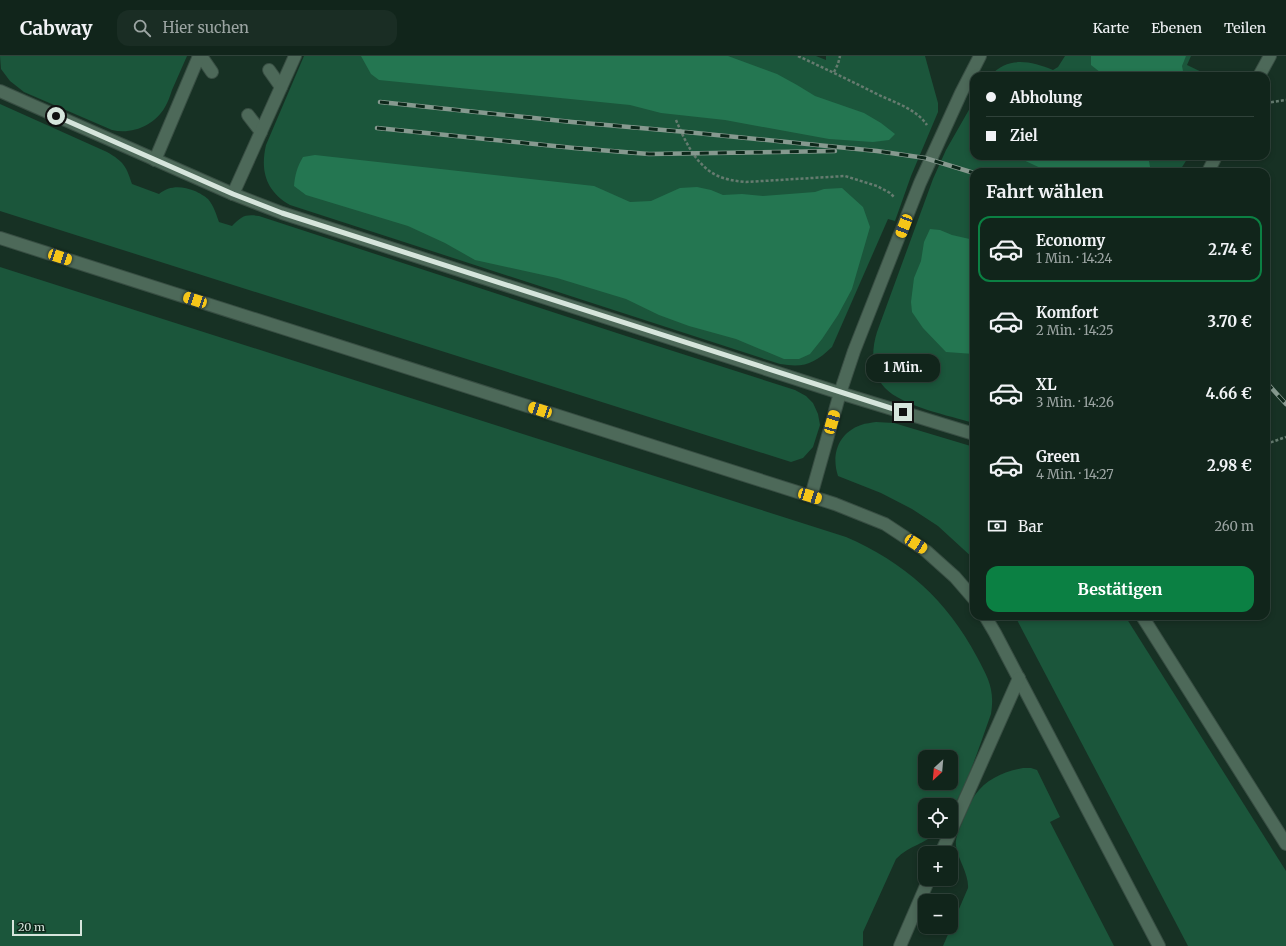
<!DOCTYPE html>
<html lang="de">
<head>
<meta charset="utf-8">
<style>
	body { margin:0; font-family:Merriweather,serif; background:#1a2d24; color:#f1f3f6; height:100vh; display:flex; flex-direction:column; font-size:15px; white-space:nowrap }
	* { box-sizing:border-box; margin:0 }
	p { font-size:13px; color:#9ca5a3 }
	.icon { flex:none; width:22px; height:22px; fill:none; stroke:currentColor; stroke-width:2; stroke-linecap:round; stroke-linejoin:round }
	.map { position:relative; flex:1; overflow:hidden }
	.sheet { position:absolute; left:970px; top:112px; width:300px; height:452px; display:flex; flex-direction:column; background:#11251b; border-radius:12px; box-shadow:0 2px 6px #0003,0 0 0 1px #30423a }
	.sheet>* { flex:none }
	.top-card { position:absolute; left:970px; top:16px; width:300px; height:88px; border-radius:12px; box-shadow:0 2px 6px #0003,0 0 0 1px #30423a; display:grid; align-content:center; height:88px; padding:0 16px; background:#11251b }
	.needle { width:26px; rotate:206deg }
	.tools { position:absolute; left:918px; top:694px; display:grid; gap:8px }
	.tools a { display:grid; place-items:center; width:40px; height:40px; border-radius:8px; background:#11251b; box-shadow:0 2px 6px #0003,0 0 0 1px #30423a; font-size:20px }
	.scale { position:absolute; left:12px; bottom:10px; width:70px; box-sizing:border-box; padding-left:4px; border:2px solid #d6e5dc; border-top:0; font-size:11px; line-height:14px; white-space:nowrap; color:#d6e5dc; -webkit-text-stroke:3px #0d271a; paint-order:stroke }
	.end { position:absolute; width:18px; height:18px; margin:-9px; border:5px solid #d6e5dc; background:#111; box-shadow:0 0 0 2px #111 }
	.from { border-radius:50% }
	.bubble { position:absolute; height:28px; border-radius:12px; background:#11251b; box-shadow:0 2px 6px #0003,0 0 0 1px #30423a; font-size:13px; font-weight:700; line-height:28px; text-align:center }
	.car { position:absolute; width:12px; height:24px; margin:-12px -6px; border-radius:5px; box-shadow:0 0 3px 1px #0007; background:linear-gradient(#f5c518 24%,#345 0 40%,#f5c518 0 76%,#345 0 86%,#f5c518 0) }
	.top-card b { display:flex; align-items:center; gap:14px; height:38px; font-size:15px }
	.top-card b+b { border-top:1px solid #30423a }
	.top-card i { width:10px; height:10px; background:#f1f3f6 }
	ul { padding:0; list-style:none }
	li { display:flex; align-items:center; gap:12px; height:66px; margin:0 8px 6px; padding:0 8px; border:2px solid transparent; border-radius:12px }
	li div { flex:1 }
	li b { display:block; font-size:15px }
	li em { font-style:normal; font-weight:700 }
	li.current { border-color:#0b8043 }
	li>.icon { width:36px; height:36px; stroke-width:1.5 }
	h2 { padding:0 16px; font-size:18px; line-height:48px }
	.pay { display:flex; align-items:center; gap:10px; height:44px; padding:0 16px; font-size:15px }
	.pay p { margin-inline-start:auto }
	.primary-button { display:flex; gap:8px; margin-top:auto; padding:8px 16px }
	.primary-button a { flex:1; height:46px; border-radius:12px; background:#0b8043; color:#fff; font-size:16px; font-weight:700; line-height:46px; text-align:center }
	header { display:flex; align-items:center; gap:24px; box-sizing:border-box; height:56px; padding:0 20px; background:#11251b; border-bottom:1px solid #30423a }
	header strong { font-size:19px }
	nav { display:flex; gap:22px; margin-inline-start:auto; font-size:14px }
	.search { width:280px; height:36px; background:#1a2d24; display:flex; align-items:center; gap:10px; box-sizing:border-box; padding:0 14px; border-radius:12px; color:#9ca5a3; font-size:15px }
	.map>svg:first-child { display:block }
	.green { fill:#1b563b; fill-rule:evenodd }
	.forest { fill:#247651 }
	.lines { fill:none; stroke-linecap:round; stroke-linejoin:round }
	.minor-casing { stroke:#384e43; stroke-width:14 }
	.path { stroke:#657b6f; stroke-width:2.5; stroke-dasharray:3 2; stroke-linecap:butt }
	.minor { stroke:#4d6959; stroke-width:12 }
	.rail-casing { stroke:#86998f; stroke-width:4.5 }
	.rail { stroke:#0d271a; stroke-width:3; stroke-dasharray:9; stroke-linecap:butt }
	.route { stroke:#d6e5dc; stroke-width:5 }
</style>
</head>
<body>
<header>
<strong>Cabway</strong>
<div class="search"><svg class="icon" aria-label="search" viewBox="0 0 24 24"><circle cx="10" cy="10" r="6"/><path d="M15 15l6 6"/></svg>Hier suchen</div>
<nav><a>Karte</a><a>Ebenen</a><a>Teilen</a></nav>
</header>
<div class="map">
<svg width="1286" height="890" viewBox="0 0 1286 890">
	<rect width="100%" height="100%" fill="#173124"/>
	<g class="green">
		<path d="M0,0H187C182,11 177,23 172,34C170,40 168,46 165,51C155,69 132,79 112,74L24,36L10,25L1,13Z"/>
		<path d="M304,0H816L826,4V0H925L938,47V56L911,120L895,165L888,163L832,291C814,308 804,312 780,308L290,149C266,135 260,115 266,89Z"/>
		<path d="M1065,0H1191L1187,9L1210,20H990C1008,0 1030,5 1053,14L1058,11Z"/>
		<path d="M974,45V100H1189L1179,116H974V367C950,360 902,350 885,332C871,317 871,295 877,276L933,123L946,94Z"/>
		<path d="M0,48L107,96C124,106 126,110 132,128L159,138C170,129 182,130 195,135C199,137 205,140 208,143C214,150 216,158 219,166L232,170C242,160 245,158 259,160L626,280L795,334L806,340L813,347L818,358L820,369L813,391L803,402L791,406L0,155Z"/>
		<path d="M0,211L846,481C904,506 947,544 977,601C988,622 995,633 991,658C979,691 969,725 951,755V749H925V775H939C927,787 908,790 896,803L863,876V890H0ZM925,701H951V727H925Z"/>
		<path d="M876,366L894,367L974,391V503L938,470L912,453L881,437L838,420C831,399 838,377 861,369C866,367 871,367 876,366Z"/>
		<polygon points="1015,560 1125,560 1286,815 1286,890 1188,890"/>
		<path d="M1023,712H1031L1037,714L1060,761L1050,766L1114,890H943L968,832C969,818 958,804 956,790C955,782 959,774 962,767C966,758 970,747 975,739C986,723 1005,715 1023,712Z"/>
	</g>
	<g class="forest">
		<polygon points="361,0 728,0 777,18 797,29 815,40 864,57 881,67 895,78 889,84 873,86 829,83 725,64 661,57 630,49 379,24 371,18"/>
		<polygon points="1091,0 1186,0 1182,10 1184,20 1105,20 1091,9"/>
		<path d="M315,99L594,130L630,146L651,145L680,132L697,131L711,134L723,139L742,138L763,140L815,136L824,133L842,132L863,151L870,171L852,233L838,259L822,283L810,298L799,303H784L736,283L689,270L659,259L626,243L557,222L475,204L445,187L408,170L306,139L294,130C295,119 297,111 303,101Z"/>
		<polygon points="1015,100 1148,100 1151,116 1049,116"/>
		<polygon points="930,173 940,174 952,179 974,184 974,298 946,296 923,272 912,256 911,246 914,222 921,205 924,186"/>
	</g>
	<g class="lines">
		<defs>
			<g id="minor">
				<polyline points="201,0 212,16"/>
				<polyline points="269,14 281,31"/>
				<polyline points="1259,20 1270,0"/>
				<polyline points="0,35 233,138 282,157 840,337 974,378"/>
				<polyline points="248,59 261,76"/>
				<polyline points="155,104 199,0"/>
				<polyline points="1208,116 1216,100"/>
				<polyline points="233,138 295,0"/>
				<polyline points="0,182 835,448 885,468 926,495 955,521 974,543"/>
				<polyline points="811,440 840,337 854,295 920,127 961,37 980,0"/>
				<polyline points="985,560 995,577 1159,890"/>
				<polyline points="1142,560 1286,788"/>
				<polyline points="951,775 1019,622"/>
				<polyline points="941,797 951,775"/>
				<polyline points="900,890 929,823"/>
			</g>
		</defs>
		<use href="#minor" class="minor-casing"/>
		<g class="path">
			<path d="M798,0C826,13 853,26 881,40C897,47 917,54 927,69"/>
			<polyline points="834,16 838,8 840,0"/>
			<polyline points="1266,47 1286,44"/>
			<path d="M676,64C685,85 696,110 718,120C727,124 736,125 746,126L845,120L877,130L890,137L895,142"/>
			<polyline points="1266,388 1286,381"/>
		</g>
		<use href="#minor" class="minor"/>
		<defs>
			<g id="rail">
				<polyline points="380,46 572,66 686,76 877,95 925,102 974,117"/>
				<polyline points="377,72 574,92 649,98 835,95"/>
				<polyline points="1266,326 1286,348"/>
			</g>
		</defs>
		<use href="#rail" class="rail-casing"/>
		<use href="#rail" class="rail"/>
	</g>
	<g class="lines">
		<polyline class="route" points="56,60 233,138 282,157 903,356"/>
	</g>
</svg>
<div class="tools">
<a><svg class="needle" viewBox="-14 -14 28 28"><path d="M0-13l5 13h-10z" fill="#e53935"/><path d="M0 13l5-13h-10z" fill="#9ca5a3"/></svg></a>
<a><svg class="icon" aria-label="locate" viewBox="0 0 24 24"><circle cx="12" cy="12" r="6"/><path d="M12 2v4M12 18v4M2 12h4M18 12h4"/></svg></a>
<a>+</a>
<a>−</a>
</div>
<div class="scale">20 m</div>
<i class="end from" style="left:56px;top:60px"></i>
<i class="end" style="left:903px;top:356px"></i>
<div class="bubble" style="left:866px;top:298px;width:74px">1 Min.</div>
<i class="car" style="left:904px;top:170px;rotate:201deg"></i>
<i class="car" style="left:60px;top:201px;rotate:108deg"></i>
<i class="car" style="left:195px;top:244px;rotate:288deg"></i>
<i class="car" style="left:540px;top:354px;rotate:288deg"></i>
<i class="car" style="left:832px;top:366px;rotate:16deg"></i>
<i class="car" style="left:810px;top:440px;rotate:107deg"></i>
<i class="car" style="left:916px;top:488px;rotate:123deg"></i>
<div class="top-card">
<b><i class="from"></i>Abholung</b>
<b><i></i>Ziel</b>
</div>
<section class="sheet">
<h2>Fahrt wählen</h2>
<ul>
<li class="current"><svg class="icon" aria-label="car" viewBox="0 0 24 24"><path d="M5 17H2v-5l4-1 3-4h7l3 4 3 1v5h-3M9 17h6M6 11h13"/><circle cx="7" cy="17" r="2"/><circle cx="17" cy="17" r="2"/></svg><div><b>Economy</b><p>1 Min. · 14:24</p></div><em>2.74 €</em></li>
<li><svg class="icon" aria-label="car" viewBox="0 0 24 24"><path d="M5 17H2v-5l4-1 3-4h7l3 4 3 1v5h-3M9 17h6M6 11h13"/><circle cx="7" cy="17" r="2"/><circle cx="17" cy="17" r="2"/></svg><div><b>Komfort</b><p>2 Min. · 14:25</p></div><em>3.70 €</em></li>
<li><svg class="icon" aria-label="car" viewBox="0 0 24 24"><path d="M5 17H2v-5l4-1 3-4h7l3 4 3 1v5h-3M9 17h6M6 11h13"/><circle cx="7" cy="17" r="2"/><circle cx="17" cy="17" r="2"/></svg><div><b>XL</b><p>3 Min. · 14:26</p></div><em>4.66 €</em></li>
<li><svg class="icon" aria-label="car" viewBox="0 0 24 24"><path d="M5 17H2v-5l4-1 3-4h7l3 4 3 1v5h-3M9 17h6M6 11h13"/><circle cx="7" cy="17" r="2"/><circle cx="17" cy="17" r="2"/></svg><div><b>Green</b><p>4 Min. · 14:27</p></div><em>2.98 €</em></li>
</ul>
<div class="pay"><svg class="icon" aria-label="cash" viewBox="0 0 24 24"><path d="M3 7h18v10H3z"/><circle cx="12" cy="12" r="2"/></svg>Bar<p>260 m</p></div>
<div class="primary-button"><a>Bestätigen</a></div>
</section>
</div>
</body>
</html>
